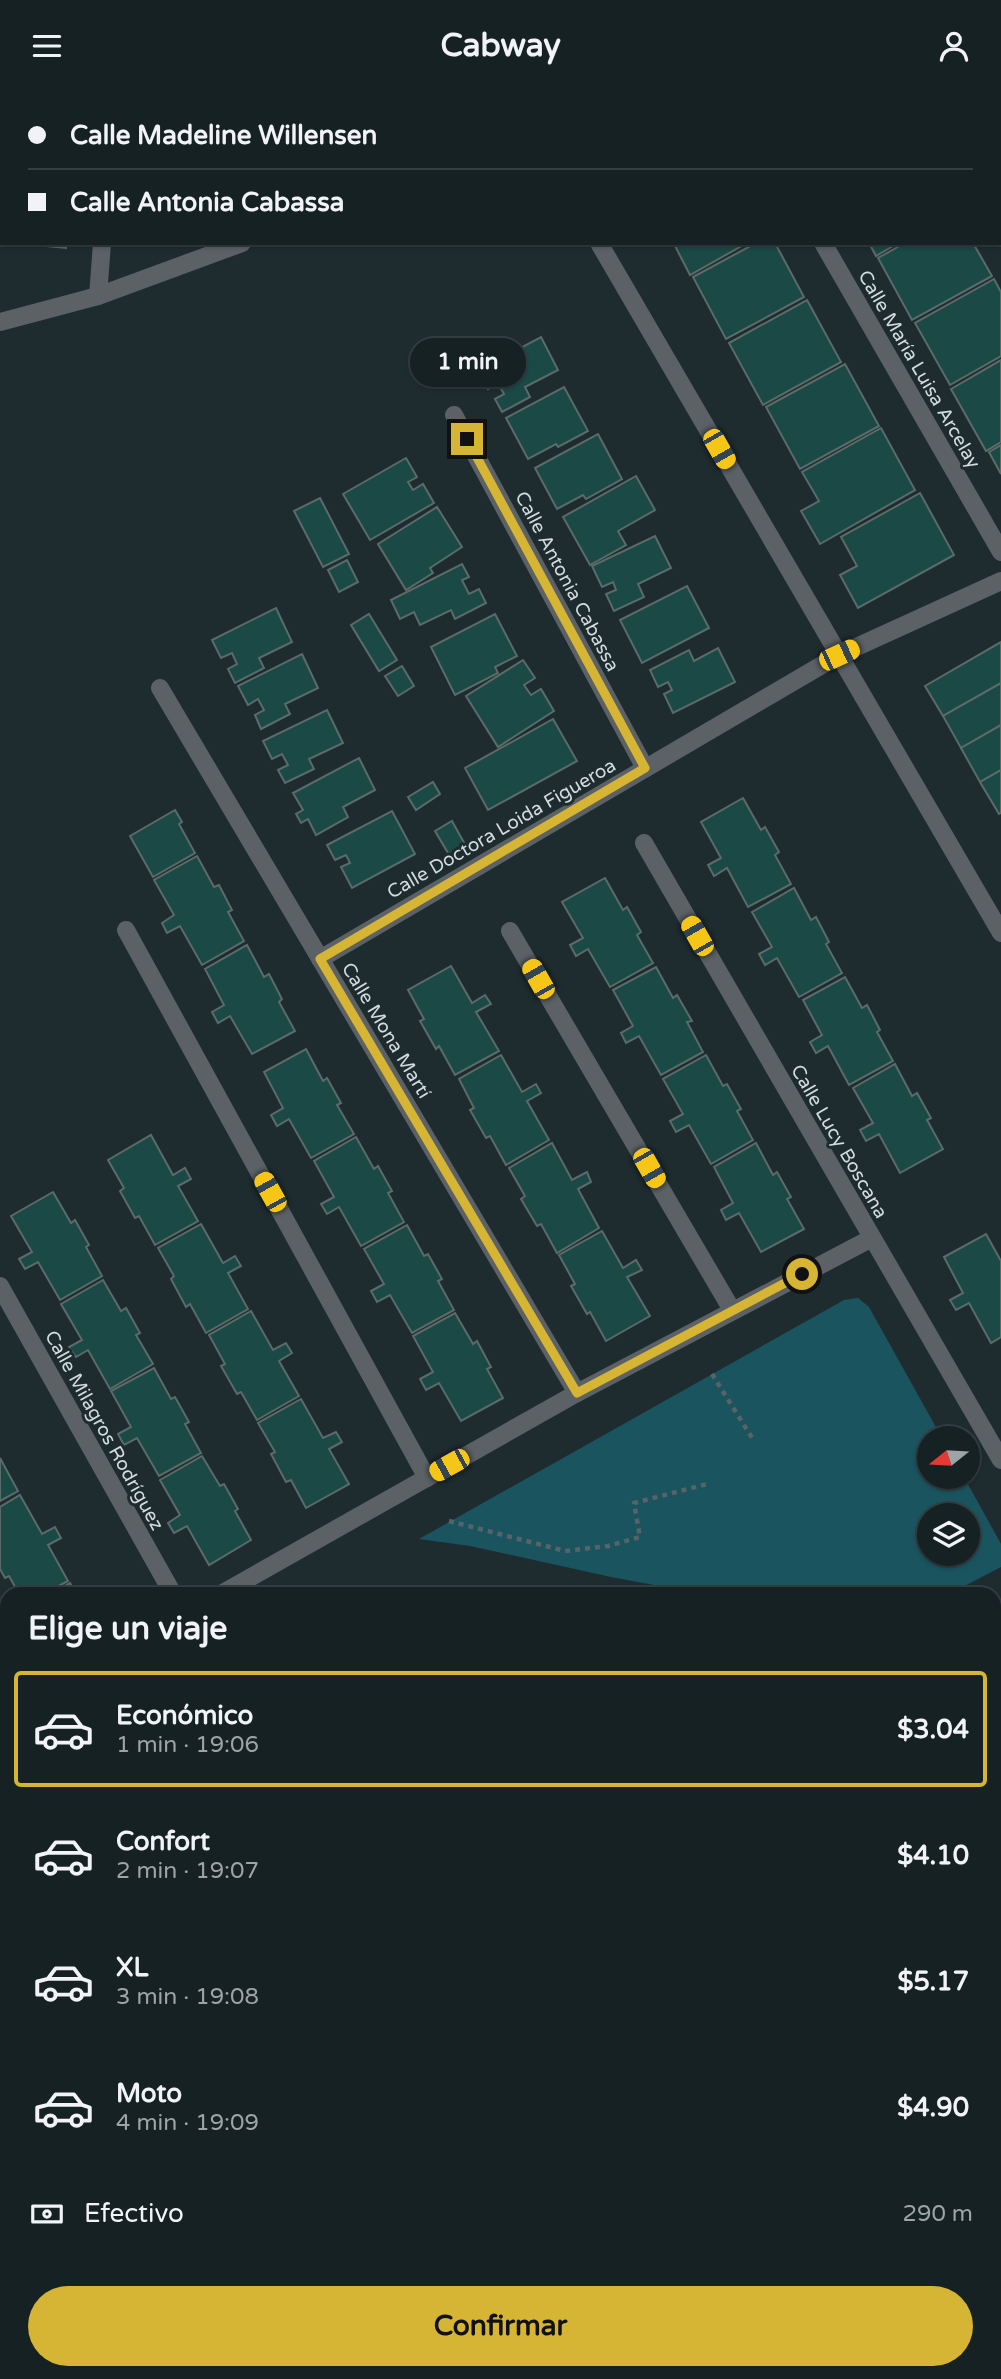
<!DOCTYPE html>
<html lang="es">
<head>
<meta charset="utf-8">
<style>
	body { margin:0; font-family:"Varela Round",sans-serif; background:#1f292c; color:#f1f3f6; height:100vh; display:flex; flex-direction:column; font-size:26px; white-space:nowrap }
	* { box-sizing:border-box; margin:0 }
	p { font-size:23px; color:#9ea3a6 }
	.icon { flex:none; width:38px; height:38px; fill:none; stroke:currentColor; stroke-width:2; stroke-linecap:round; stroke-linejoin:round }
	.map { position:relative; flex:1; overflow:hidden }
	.sheet { position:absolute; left:0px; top:1496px; width:1001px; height:793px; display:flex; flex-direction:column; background:#162124; border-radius:21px 21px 0 0; box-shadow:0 2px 5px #0004,0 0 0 2px #353e41 }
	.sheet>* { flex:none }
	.top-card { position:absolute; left:0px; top:0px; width:1001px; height:154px; box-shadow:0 2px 5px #0004,0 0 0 2px #353e41; display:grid; align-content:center; height:154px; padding:0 28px; background:#162124 }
	.needle { width:46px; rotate:252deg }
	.buttons { position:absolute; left:917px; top:1335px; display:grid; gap:14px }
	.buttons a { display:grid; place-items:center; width:63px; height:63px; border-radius:50%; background:#162124; box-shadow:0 2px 5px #0004,0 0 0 2px #353e41; font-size:35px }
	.end { position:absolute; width:32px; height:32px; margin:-16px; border:9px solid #d6b534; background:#111; box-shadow:0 0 0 4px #111 }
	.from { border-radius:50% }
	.bubble { position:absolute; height:49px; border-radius:24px; background:#162124; box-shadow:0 2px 5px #0004,0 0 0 2px #353e41; font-size:23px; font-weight:800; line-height:49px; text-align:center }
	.car { position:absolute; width:21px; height:42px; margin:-21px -10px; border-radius:9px; box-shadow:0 0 5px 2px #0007; background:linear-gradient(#f5c518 24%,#345 0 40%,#f5c518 0 76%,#345 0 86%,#f5c518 0) }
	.top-card b { display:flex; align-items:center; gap:24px; height:66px; font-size:26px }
	.top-card b+b { border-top:2px solid #353e41 }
	.top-card i { width:18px; height:18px; background:#f1f3f6 }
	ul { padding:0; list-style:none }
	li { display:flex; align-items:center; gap:21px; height:116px; margin:0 14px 10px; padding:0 14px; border:4px solid transparent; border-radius:7px }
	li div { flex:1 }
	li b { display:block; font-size:26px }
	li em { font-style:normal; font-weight:800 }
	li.on { border-color:#d6b534 }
	li>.icon { width:63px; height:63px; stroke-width:1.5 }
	h2 { padding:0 28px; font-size:32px; line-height:84px }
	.pay { display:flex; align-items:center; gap:18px; height:77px; padding:0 28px; font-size:26px }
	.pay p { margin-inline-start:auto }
	.action { display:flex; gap:14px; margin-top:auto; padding:14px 28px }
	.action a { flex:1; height:80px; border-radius:42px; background:#d6b534; color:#111; font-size:28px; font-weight:800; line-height:80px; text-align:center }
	header { display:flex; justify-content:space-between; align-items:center; height:91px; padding:0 28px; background:#162124; font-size:32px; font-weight:800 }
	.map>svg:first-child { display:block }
	.green { fill:#1a545f; fill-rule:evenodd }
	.building { fill:#1a4946; stroke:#5b6b69; stroke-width:2 }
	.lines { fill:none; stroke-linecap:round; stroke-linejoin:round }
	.path { stroke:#576467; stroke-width:4.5; stroke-dasharray:5 5; stroke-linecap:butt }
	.minor { stroke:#5b6165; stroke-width:18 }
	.route { stroke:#d6b534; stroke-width:9 }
	.labels { text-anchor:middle; stroke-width:6; stroke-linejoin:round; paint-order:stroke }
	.street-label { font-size:19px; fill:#d2dbdd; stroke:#1e2c30 }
</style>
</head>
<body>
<header><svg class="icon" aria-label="menu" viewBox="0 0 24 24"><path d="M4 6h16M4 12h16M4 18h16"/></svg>Cabway<svg class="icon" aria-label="person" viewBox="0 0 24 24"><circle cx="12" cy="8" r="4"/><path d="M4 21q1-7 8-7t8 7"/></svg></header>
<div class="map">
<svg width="1001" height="2288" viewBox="0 0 1001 2288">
	<rect width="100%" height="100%" fill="#1e2c30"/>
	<path class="green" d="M858,1207L869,1216L942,1347L929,1348V1386H964L1001,1453V1476L951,1502L936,1503H702L611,1486L470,1455L419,1448L844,1209ZM929,1424H968V1463H929Z"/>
	<g class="building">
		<polygon points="375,0 458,0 458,1 376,2"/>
		<polygon points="936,0 1001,0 1001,7 999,8 999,2 937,2"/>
		<polygon points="1001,12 1001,94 999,95 999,13"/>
		<polygon points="14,152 66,152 66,157"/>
		<polygon points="676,152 747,152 690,184 674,153"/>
		<polygon points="756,152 775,152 804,206 726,248 693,186"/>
		<polygon points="869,152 898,152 876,165"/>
		<polygon points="905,152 973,152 992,185 912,229 878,167"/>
		<polygon points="994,188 1001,201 1001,265 950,294 915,232"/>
		<polygon points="807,209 841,271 763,314 729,252"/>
		<polygon points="541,246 558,279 525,296 530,306 502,321 495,308 504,303 498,292 488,298 479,279"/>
		<polygon points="1001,269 1001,351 986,360 951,298"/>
		<polygon points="845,273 879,335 800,378 766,316"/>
		<polygon points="564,296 588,340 558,356 556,353 528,368 506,327"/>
		<polygon points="881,337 915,399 820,453 801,420 819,410 802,381"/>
		<polygon points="598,343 622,388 586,408 583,404 557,418 535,377"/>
		<polygon points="1001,354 1001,383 989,361"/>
		<polygon points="406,367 417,386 408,391 413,399 423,393 434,412 370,449 343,403"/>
		<polygon points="636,385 655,419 618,440 626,454 590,474 563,426"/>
		<polygon points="920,402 954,464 858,517 840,484 857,475 841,446"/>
		<polygon points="320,407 349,463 323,476 294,420"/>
		<polygon points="437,416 462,456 430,477 433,482 406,499 378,453"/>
		<polygon points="655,445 671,477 638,493 644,506 614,520 606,503 616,499 613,491 602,496 592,475"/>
		<polygon points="347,469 358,491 339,501 328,479"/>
		<polygon points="462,473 469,486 462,489 469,503 479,498 486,512 455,528 451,519 420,534 414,521 400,528 391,509"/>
		<polygon points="687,495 709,537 642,572 620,529"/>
		<polygon points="276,517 292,551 259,567 264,577 235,592 228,578 237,573 232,562 221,567 212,549"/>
		<polygon points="369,523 397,569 379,580 351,534"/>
		<polygon points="495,523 517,565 495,576 498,582 455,604 431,556"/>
		<polygon points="1001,551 1001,592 943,625 925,595"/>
		<polygon points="718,557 735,591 673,622 664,603 672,599 668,591 658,596 650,579 689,559 694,570"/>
		<polygon points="302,563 318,597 285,613 290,623 261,638 255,624 264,619 258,608 248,614 238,595"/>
		<polygon points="523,569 535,587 524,594 531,604 541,598 554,620 498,656 466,605"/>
		<polygon points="402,575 414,595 398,605 385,585"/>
		<polygon points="1001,592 1001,634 961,657 943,625"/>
		<polygon points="327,619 343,652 309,668 314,678 285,692 278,679 288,674 282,663 272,668 263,650"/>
		<polygon points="553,628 577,670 488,719 465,677"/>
		<polygon points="1001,634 1001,679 980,691 961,657"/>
		<polygon points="359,667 375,699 343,716 348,726 316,744 308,728 301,732 296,723 303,719 293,702"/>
		<polygon points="1001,679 1001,722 999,723 980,691"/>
		<polygon points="433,691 440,703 416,719 408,706"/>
		<polygon points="743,707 761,739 765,736 779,761 775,764 791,793 748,816 727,777 714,785 708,774 721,767 701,731"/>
		<polygon points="175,719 182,731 179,733 195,762 153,786 130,745"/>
		<polygon points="392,720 415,763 352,797 341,776 350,772 346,764 335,769 327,754"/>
		<polygon points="452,730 467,757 451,767 435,740"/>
		<polygon points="197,765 214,796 219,794 232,819 228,821 244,850 202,874 180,835 167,842 162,832 174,824 154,789"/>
		<polygon points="605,787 623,819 627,816 641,841 637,844 653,872 610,896 588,858 576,865 570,854 583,847 562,811"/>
		<polygon points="794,797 811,829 816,826 829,851 826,853 842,882 799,906 777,867 765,874 759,863 772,856 752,821"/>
		<polygon points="247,854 264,886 269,883 282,908 279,911 295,940 252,963 230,925 218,932 212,921 224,914 205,878"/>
		<polygon points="451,875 472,912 485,904 491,913 476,921 499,960 455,984 439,955 436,958 420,930 424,928 408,899"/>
		<polygon points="656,876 673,907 677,904 692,930 687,931 703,961 661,984 639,945 626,952 621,942 633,935 613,899"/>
		<polygon points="845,886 862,917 867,914 880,939 877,941 893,970 849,994 828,955 816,962 810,951 822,944 803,909"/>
		<polygon points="306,958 323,990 327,987 341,1012 337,1014 354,1043 311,1067 289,1028 277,1035 271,1024 283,1017 264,981"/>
		<polygon points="501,964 522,1001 536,993 541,1002 527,1010 549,1049 506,1074 490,1045 486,1047 470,1019 474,1017 459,988"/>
		<polygon points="706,964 723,995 727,993 741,1018 737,1020 753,1049 711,1073 689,1034 676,1041 670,1030 683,1023 663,988"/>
		<polygon points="895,973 912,1005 917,1002 931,1027 927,1029 943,1058 900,1082 879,1043 866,1050 860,1039 873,1032 853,997"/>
		<polygon points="151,1044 173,1084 185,1077 191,1088 178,1095 198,1130 155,1154 139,1125 135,1127 120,1100 124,1097 108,1069"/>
		<polygon points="356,1046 374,1078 378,1075 392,1100 388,1102 404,1131 361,1155 339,1116 327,1123 321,1113 334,1106 314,1070"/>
		<polygon points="552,1052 572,1089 587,1081 591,1091 578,1098 599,1137 557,1162 541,1133 537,1135 521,1108 525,1105 509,1077"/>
		<polygon points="756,1052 773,1084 777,1081 791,1106 787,1108 804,1138 761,1161 739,1122 726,1129 721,1119 733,1112 714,1076"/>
		<polygon points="53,1101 71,1132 75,1129 89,1154 86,1156 102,1185 60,1209 38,1171 25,1178 19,1168 32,1161 11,1125"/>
		<polygon points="201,1133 223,1172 235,1165 241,1175 228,1182 248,1218 206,1242 190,1213 186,1216 171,1188 174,1185 158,1157"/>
		<polygon points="407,1134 424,1165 428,1163 442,1188 438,1190 454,1219 412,1242 390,1204 377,1211 371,1200 384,1193 364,1158"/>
		<polygon points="602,1140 623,1177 636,1169 642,1179 627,1186 650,1225 606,1250 590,1221 587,1223 571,1195 575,1193 559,1164"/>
		<polygon points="986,1143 1001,1170 1001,1246 991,1252 969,1212 956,1219 950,1209 963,1202 944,1166"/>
		<polygon points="103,1189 121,1220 126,1217 140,1242 136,1244 153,1273 110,1298 88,1259 76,1266 69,1256 82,1249 61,1213"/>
		<polygon points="251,1220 273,1259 286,1252 292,1262 279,1270 299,1305 257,1329 241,1301 237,1303 221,1275 225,1273 209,1244"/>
		<polygon points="455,1222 473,1253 477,1250 491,1276 487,1278 503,1307 461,1330 439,1292 426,1299 420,1288 433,1281 413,1245"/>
		<polygon points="154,1277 171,1308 175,1306 189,1331 185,1333 201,1362 159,1385 137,1347 124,1354 118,1343 131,1336 111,1300"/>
		<polygon points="301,1308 323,1347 336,1341 342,1351 329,1358 349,1393 306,1417 291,1389 286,1391 271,1363 275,1361 258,1332"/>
		<polygon points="202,1365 220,1395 224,1393 238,1418 235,1420 251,1449 209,1474 187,1435 174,1442 168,1432 180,1424 160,1389"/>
		<polygon points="0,1367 18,1400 0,1410"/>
		<polygon points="20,1404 42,1443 55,1436 61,1447 48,1454 68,1490 43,1503 19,1503 9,1485 5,1487 0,1478 0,1416"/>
		<polygon points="70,1492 76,1503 50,1503"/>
		<polygon points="7,2245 7,2282 30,2282 35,2288 0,2288 0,2250"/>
	</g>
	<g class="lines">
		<g class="path">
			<polyline points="712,1283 754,1350"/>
			<polyline points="449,1430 565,1460 608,1455 640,1446 634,1412 707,1393"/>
		</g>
		<g class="minor">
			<polyline points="514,0 515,2"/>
			<polyline points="113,2 114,0"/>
			<polyline points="547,2 550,0"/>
			<polyline points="599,152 1001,842"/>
			<polyline points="823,152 1001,461"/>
			<polyline points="98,205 102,152"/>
			<polyline points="0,231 98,205 242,152"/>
			<polyline points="454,324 645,677"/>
			<polyline points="160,597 577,1302"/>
			<polyline points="644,752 1001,1369"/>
			<polyline points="126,839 427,1387"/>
			<polyline points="510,840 732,1219"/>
			<polyline points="320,868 839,564 1001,490"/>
			<polyline points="0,1195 173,1503"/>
			<polyline points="221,1503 577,1302 872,1147"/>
		</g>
	</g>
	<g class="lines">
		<polyline class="route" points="467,348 645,677 320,868 577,1302 802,1183"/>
	</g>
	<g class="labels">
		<g class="street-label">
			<text transform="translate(920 278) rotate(60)" y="7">Calle María Luisa Arcelay</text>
			<text transform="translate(568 490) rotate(62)" y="7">Calle Antonia Cabassa</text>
			<text transform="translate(501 737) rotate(-30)" y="7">Calle Doctora Loida Figueroa</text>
			<text transform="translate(387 939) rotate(59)" y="7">Calle Mona Martí</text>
			<text transform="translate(840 1050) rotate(60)" y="7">Calle Lucy Boscana</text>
			<text transform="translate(105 1339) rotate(61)" y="7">Calle Milagros Rodríguez</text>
		</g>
	</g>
</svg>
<div class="buttons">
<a><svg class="needle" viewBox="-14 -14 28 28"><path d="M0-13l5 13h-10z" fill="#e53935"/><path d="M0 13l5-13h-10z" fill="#9ea3a6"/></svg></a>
<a><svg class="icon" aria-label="layers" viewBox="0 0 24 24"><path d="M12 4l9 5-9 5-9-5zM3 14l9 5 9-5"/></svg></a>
</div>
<i class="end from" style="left:802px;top:1183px"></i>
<i class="end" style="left:467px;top:348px"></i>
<div class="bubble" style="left:410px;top:247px;width:116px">1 min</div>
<i class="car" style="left:719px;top:358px;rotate:150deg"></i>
<i class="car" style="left:839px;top:564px;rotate:65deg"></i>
<i class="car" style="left:697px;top:845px;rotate:330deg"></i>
<i class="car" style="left:538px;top:888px;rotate:330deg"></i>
<i class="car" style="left:649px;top:1077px;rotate:150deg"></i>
<i class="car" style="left:270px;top:1101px;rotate:331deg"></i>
<i class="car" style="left:449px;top:1374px;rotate:241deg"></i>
<div class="top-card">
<b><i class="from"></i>Calle Madeline Willensen</b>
<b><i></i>Calle Antonia Cabassa</b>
</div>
<section class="sheet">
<h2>Elige un viaje</h2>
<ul>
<li class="on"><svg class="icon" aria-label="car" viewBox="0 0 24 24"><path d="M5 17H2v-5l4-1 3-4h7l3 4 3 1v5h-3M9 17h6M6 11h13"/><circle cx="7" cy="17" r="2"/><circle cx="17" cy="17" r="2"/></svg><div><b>Económico</b><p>1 min · 19:06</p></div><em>$3.04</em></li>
<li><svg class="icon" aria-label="car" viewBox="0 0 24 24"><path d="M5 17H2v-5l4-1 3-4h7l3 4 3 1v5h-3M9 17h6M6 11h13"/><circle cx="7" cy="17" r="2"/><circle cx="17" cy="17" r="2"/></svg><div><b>Confort</b><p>2 min · 19:07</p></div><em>$4.10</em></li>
<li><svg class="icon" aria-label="car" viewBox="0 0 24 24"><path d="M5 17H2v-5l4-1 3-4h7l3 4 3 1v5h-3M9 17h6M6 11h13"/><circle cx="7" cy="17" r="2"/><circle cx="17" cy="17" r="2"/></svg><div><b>XL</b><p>3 min · 19:08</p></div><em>$5.17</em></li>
<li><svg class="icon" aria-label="car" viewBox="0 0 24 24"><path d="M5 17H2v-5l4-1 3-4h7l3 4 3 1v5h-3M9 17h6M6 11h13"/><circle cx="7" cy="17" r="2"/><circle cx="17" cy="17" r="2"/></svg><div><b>Moto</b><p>4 min · 19:09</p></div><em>$4.90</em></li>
</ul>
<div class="pay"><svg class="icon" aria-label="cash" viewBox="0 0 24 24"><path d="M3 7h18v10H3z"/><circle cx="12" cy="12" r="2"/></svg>Efectivo<p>290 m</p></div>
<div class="action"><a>Confirmar</a></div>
</section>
</div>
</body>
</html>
